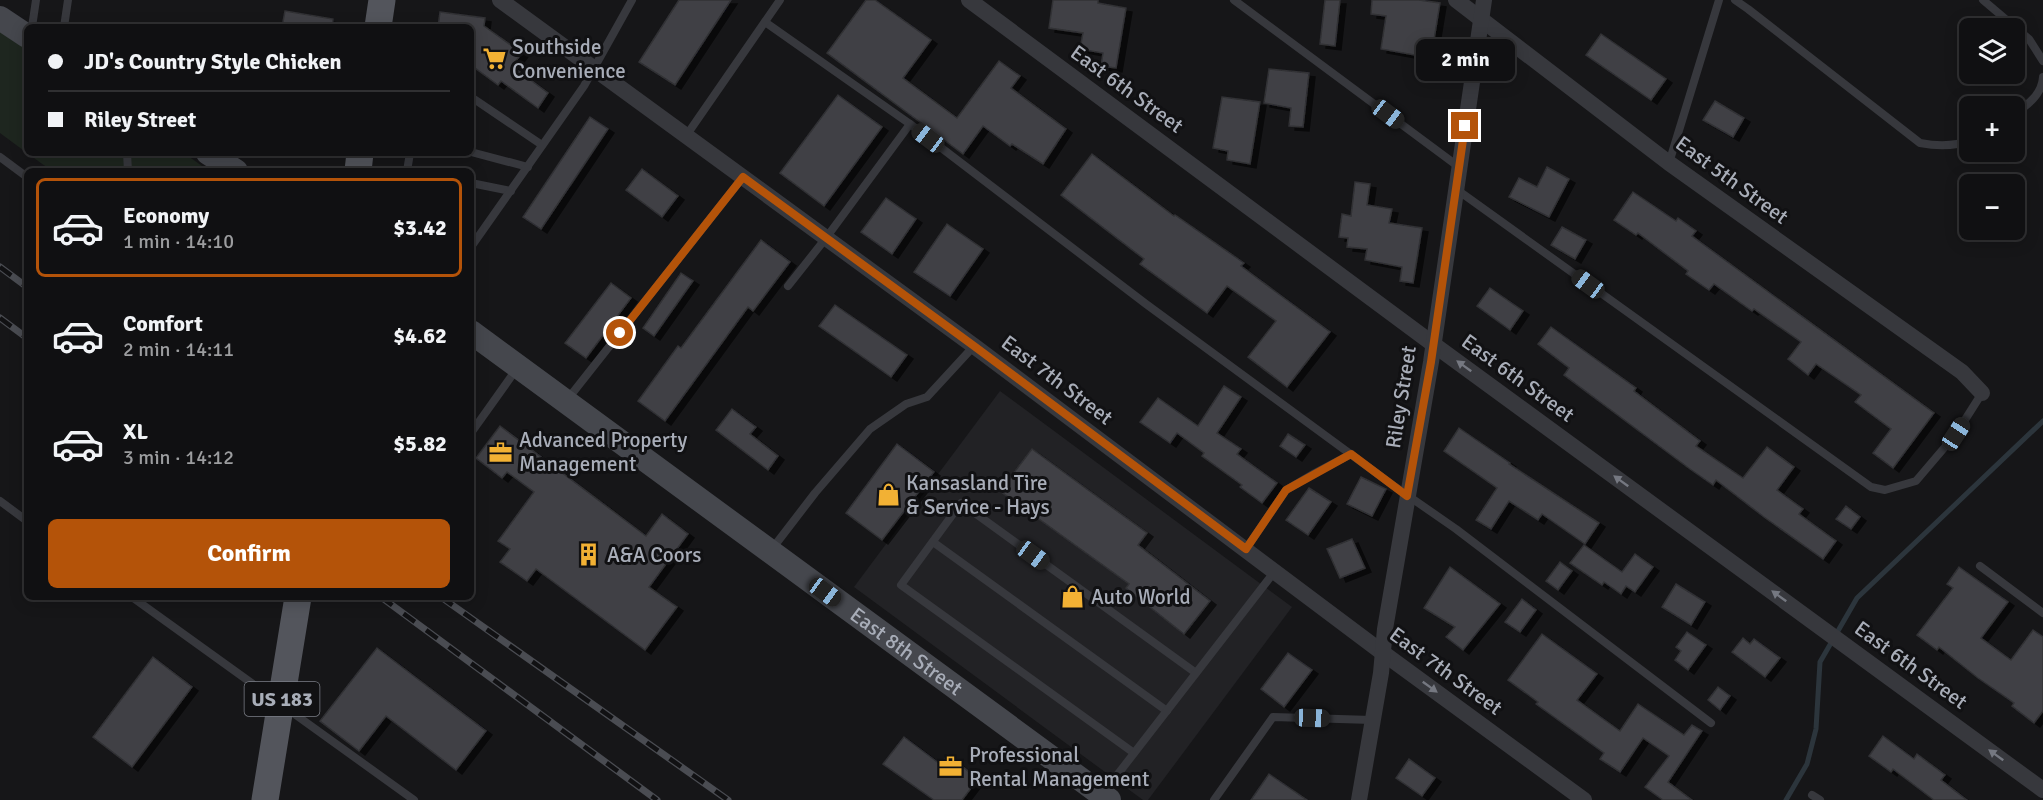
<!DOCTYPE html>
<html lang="en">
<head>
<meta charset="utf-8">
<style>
	body { margin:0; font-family:Signika,sans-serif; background:#1e1e20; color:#f1f3f6; height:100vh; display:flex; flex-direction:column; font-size:22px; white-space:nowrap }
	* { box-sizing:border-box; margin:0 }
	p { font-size:20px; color:#9c9d9f }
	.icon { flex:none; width:33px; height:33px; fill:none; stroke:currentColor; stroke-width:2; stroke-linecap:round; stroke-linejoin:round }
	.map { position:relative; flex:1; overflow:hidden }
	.side { position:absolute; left:24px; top:168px; width:450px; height:432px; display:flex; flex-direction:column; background:#101012; border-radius:9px; box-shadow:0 3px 15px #0003,0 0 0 2px #303032 }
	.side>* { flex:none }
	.hud { position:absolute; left:24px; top:24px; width:450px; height:132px; border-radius:9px; box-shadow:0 3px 15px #0003,0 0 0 2px #303032; display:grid; align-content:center; height:132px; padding:0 24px; background:#101012 }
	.buttons { position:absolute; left:1959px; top:18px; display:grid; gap:12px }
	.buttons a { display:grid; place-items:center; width:66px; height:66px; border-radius:9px; background:#101012; box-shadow:0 3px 15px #0003,0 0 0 2px #303032; font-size:30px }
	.end { position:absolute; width:27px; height:27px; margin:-14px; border:8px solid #b45309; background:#fff; box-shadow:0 0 0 3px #fff }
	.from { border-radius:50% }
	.bubble { position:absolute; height:42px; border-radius:9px; background:#101012; box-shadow:0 3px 15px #0003,0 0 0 2px #303032; font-size:20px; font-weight:800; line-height:42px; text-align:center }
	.car { position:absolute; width:18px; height:36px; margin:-18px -9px; border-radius:8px; box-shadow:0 0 4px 2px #0007; background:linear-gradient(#222 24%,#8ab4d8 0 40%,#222 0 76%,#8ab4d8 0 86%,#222 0) }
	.hud b { display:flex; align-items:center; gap:21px; height:57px; font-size:22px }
	.hud b+b { border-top:2px solid #303032 }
	.hud i { width:15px; height:15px; background:#f1f3f6 }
	ul { padding:10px 0 0; list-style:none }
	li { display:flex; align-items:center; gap:18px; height:99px; margin:0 12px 9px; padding:0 12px; border:3px solid transparent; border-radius:9px }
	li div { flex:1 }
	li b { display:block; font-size:22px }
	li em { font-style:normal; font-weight:800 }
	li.on { border-color:#b45309 }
	li>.icon { width:54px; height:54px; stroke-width:1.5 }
	.button { display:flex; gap:12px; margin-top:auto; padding:12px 24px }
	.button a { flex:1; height:69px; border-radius:9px; background:#b45309; color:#fff; font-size:24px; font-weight:800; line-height:69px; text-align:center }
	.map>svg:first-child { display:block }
	.built { fill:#222225 }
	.green { fill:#1e261f }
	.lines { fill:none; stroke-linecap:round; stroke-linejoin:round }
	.stream { stroke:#2c353c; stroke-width:5 }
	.building { fill:#404145; stroke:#303034; stroke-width:1.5; filter:url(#shadow) }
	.lane { stroke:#37383d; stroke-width:8 }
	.street { stroke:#37383d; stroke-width:16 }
	.secondary { stroke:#45474d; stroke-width:24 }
	.primary { stroke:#53555c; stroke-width:27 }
	.rail-casing { stroke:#4a4c52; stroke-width:7 }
	.rail { stroke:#111113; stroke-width:4.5; stroke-dasharray:14; stroke-linecap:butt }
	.oneway { fill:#757881 }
	.route { stroke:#b45309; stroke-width:8 }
	.labels { text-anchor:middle; stroke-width:6; stroke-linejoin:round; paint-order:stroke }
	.shield { fill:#111113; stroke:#7b7e86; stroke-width:1.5 }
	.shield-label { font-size:20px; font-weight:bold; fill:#a8adb8 }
	.poi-label { font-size:21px; fill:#a8adb8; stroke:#111113; text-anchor:start }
	.street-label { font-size:21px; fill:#a8adb8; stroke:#111113 }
</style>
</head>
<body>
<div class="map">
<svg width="2043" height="800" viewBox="0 0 2043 800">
	<defs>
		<filter id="shadow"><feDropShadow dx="6" dy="4" stdDeviation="0" flood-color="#0009"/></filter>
	</defs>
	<rect width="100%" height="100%" fill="#161618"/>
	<polygon class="built" points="1000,391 1292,607 1148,800 1143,800 854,587"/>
	<g class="green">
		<polygon points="0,19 27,38 27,153 0,133"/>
		<polygon points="27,153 184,153 209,171 52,171"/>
	</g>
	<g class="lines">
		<polyline class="stream" points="1786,800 1807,764 1816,729 1820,662 1857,598 2043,421"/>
	</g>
	<g class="building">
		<polygon points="679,0 731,0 675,85 639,62"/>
		<polygon points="866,0 875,0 931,40 903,78 957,118 999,61 1020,76 1011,88 1066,129 1043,164 1012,144 1010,146 983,126 963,154 827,53"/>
		<polygon points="1053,0 1098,0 1098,3 1126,8 1116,68 1101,66 1103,53 1080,49 1083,33 1049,28"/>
		<polygon points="1325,0 1340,0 1335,46 1320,44"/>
		<polygon points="1372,0 1419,0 1440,3 1431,58 1381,49 1386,16 1371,14"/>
		<polygon points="285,11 333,19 332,27 282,27"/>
		<polygon points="440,12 485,18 484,26 522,53 512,66 548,93 538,108 501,81 498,85 471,65 471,27 438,27"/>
		<polygon points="1601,34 1666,79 1651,100 1586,55"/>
		<polygon points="1269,69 1309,73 1303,127 1289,126 1291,108 1264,103"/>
		<polygon points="838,95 882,127 824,206 780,173"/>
		<polygon points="1222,97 1260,102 1250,164 1227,160 1228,151 1213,148"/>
		<polygon points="1715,101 1744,118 1733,137 1703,120"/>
		<polygon points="590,117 608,129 541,229 523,217"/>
		<polygon points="1092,154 1174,216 1175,215 1244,263 1241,266 1330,332 1287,387 1248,357 1276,321 1227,286 1207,313 1140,264 1144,259 1061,195"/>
		<polygon points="1547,167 1569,179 1549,217 1509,197 1519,178 1537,187"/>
		<polygon points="642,169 678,196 662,217 626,190"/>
		<polygon points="1355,182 1370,184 1367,205 1392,209 1389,223 1422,228 1413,283 1400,281 1402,267 1365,260 1367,249 1347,247 1348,238 1339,237 1342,214 1351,216"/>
		<polygon points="1633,192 1676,221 1678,218 1696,231 1692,236 1934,413 1893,468 1873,453 1891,429 1855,402 1861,395 1816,364 1808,375 1788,359 1801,342 1754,309 1752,311 1714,284 1709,290 1686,274 1688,271 1638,233 1636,235 1614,220"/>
		<polygon points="886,198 916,219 892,254 861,232"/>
		<polygon points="947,224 983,249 950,296 914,272"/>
		<polygon points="1562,227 1586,240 1575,259 1551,245"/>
		<polygon points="761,240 790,262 753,311 748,307 665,421 638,401 678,346 681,348"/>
		<polygon points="681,273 693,281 654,336 643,328"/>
		<polygon points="611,283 631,298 586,358 565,343"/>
		<polygon points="1490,288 1523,311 1510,330 1477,306"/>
		<polygon points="835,305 907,355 891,377 819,326"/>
		<polygon points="1551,327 1636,388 1634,391 1700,441 1696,446 1743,478 1767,447 1794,467 1777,490 1803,509 1799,514 1836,541 1823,559 1764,517 1716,480 1713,485 1690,469 1564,375 1569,368 1538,344"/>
		<polygon points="1224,386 1241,397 1217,433 1241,449 1237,454 1277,483 1262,503 1240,487 1242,485 1202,456 1204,453 1177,433 1170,443 1140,422 1158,398 1198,426"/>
		<polygon points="732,409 756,427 750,434 778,456 768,470 716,430"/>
		<polygon points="500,426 646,536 662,514 688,534 649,587 677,607 645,650 536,569 527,581 500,562 510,549 498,541 534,492 507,472 502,478 476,458"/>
		<polygon points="1459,428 1510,463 1509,464 1599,523 1585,544 1542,514 1538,520 1509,501 1491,529 1476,520 1497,488 1444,451"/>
		<polygon points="1288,434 1305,445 1296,457 1280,446"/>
		<polygon points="897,444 934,472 882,540 846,513"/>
		<polygon points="1032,449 1147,533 1138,545 1210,601 1184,634 1126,588 1129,584 1000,491"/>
		<polygon points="1361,477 1386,489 1372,516 1347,504"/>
		<polygon points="1309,488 1331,502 1308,535 1286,520"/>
		<polygon points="1846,506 1860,517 1851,529 1836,519"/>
		<polygon points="1352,539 1365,568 1340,578 1327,549"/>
		<polygon points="1584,545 1622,572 1635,554 1653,567 1635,592 1626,586 1621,594 1604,582 1602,585 1570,563"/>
		<polygon points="1560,562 1572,571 1558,590 1546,581"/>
		<polygon points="1450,567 1500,604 1463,650 1446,637 1455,627 1424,608"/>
		<polygon points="1959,567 2008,602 1981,638 2011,660 2033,630 2043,637 2043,711 2034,723 2012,706 2014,703 1978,678 1939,647 1937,650 1917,635 1953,588 1947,584"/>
		<polygon points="1676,584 1705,602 1691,625 1662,607"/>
		<polygon points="1522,599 1536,610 1520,632 1505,622"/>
		<polygon points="1687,632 1706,645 1688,670 1675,660 1681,651 1676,647"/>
		<polygon points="1542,634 1597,674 1577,700 1620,731 1638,704 1684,735 1692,725 1702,731 1668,782 1692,800 1663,800 1645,787 1669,756 1643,738 1620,772 1600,759 1604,753 1536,704 1538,702 1508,680"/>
		<polygon points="1743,638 1750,644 1754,639 1780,658 1765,677 1732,652"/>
		<polygon points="377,648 486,731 456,770 386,716 359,751 320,721"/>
		<polygon points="1288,653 1312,670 1284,707 1261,689"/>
		<polygon points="153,657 192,687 132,767 93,737"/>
		<polygon points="1718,687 1730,696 1720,710 1708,700"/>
		<polygon points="1883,736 1914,759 1917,754 1945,775 1941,780 1967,800 1934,800 1893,769 1891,772 1869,756"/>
		<polygon points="904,737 940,764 948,755 978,779 962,800 934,800 883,764"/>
		<polygon points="1409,759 1435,778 1422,796 1396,778"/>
		<polygon points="1269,774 1307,800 1251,800"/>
	</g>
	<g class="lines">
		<g class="lane">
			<polyline points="1234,0 1459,167"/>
			<path d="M1735,0L1748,9L1920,143C1936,146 1954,147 1970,140"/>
			<polyline points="1983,0 2029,39 2043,61"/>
			<polyline points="765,22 910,124 1146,304 1394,486 1456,529 1711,723"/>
			<polyline points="32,27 36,0"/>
			<polyline points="64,27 68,0"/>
			<polyline points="471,97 542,145"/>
			<path d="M2014,114C2028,105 2042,94 2043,77"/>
			<polyline points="686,136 780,0"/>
			<polyline points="471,152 528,167"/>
			<polyline points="127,153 128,171"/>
			<polyline points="0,157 27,177"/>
			<polyline points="1669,163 1719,0"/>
			<polyline points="407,171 410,153"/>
			<polyline points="471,183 511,191"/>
			<polyline points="1456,189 1871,487 1885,490 1916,481 1956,434 1982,393"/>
			<polyline points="471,247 584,86 632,0"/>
			<polyline points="788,286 826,238 910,124"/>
			<polyline points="567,400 743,177"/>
			<polyline points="471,433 518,367"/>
			<polyline points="0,501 27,521"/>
			<polyline points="933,542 1167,711"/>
			<polyline points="772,549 815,493 870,429 906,404 927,397 974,346"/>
			<polyline points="1246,549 1286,490 1315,473 1351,454"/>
			<polyline points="1980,566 2043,613"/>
			<polyline points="132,597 414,800"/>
			<polyline points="1134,753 901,585 961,503 1196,673"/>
			<polyline points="1104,792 1275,571"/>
			<polyline points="1812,795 1820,800"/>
			<polyline points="1214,800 1273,717 1372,720"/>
		</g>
		<g class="street">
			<polyline points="500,0 974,346 1383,653 1584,800"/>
			<polyline points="969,0 1433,344 2043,790"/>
			<polyline points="1456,0 1669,163 1962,372 1982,393"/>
			<polyline points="1359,800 1381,673 1385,629 1431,362 1484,0"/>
		</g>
		<g class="secondary">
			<polyline points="0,18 27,36"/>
			<polyline points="208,153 236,171"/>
			<path id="s1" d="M471,332L1109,800"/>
		</g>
		<g class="primary">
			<polyline points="378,27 382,0"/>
			<polyline points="358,171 360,153"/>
			<polyline points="265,800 298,597"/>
		</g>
		<defs>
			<g id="rail">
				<polyline points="0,267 27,287"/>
				<polyline points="0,318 27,338"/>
				<polyline points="381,597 657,800"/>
				<polyline points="441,597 728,800"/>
			</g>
		</defs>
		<use href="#rail" class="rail-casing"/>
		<use href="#rail" class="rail"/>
	</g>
	<defs><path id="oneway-solid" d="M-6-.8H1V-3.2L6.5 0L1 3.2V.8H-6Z" transform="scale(1.5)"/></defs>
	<g class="oneway">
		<use href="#oneway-solid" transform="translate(1464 366) rotate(-144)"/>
		<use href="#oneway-solid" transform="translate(1621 481) rotate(-144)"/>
		<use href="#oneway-solid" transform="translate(1779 596) rotate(-144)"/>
		<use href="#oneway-solid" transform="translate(1430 687) rotate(36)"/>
		<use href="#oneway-solid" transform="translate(1996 755) rotate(-144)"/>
	</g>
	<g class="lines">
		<polyline class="route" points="620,333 743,177 974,346 1246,549 1286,490 1351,454 1407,496 1431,362 1465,126"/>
	</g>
	<defs>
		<symbol id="supermarket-bare" viewBox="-9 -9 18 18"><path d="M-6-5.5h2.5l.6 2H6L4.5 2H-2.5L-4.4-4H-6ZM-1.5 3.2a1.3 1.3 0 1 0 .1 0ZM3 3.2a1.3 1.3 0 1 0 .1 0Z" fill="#f2b134" stroke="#111113" stroke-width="2.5" paint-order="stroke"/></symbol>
		<symbol id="office-bare" viewBox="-9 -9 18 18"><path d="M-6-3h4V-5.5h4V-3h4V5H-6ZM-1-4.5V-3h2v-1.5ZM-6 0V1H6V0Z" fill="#f2b134" stroke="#111113" stroke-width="2.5" paint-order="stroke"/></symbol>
		<symbol id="shop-bare" viewBox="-9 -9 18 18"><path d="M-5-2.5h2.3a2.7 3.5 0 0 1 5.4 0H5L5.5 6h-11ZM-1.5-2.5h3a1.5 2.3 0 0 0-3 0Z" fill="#f2b134" stroke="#111113" stroke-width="2.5" paint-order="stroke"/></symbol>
		<symbol id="building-bare" viewBox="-9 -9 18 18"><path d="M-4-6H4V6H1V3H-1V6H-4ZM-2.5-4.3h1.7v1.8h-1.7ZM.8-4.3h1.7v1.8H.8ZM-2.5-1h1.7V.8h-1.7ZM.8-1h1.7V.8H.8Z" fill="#f2b134" stroke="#111113" stroke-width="2.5" paint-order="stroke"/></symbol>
	</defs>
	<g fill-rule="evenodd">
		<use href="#supermarket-bare" x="478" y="42" width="33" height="33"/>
		<use href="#office-bare" x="484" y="436" width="33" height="33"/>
		<use href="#shop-bare" x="872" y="478" width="33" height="33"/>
		<use href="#building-bare" x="572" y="538" width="33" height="33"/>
		<use href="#shop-bare" x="1056" y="580" width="33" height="33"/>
		<use href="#office-bare" x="934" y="750" width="33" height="33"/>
	</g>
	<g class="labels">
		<rect class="shield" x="244.5" y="682" width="75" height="34" rx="4.5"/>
		<g class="shield-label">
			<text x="282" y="706">US 183</text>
		</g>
		<g class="poi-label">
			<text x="512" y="54">Southside<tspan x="512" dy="24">Convenience</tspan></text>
			<text x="519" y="447">Advanced Property<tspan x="519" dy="24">Management</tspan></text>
			<text x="906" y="490">Kansasland Tire<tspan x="906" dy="24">&amp; Service - Hays</tspan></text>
			<text x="607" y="562">A&amp;A Coors</text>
			<text x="1091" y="604">Auto World</text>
			<text x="969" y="762">Professional<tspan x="969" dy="24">Rental Management</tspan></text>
		</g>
		<g class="street-label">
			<text transform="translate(1127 89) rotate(36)" y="7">East 6th Street</text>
			<text transform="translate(1732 180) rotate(36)" y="7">East 5th Street</text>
			<text transform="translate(1518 378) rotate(36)" y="7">East 6th Street</text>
			<text transform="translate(1057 380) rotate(37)" y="7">East 7th Street</text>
			<text transform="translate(1401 397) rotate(-81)" y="7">Riley Street</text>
			<text dy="7" stroke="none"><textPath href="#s1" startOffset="540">East 8th Street</textPath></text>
			<text transform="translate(1911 665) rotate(36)" y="7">East 6th Street</text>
			<text transform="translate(1446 671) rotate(36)" y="7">East 7th Street</text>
		</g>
	</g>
</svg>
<div class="buttons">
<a><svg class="icon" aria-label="layers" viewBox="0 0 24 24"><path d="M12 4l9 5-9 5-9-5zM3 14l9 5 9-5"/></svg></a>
<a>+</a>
<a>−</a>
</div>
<i class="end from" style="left:620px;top:333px"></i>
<i class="end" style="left:1465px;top:126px"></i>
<div class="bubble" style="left:1416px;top:39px;width:99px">2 min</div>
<i class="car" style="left:1388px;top:114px;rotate:127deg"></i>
<i class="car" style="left:928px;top:138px;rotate:307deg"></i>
<i class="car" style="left:1588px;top:284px;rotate:306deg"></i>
<i class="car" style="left:1956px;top:434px;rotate:33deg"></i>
<i class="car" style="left:1033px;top:555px;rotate:126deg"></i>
<i class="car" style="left:825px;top:592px;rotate:126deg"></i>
<i class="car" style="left:1312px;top:718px;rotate:92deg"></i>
<div class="hud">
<b><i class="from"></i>JD's Country Style Chicken</b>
<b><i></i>Riley Street</b>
</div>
<section class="side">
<ul>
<li class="on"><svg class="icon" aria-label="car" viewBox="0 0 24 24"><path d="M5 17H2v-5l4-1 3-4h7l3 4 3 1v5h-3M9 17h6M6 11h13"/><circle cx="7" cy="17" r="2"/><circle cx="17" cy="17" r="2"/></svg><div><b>Economy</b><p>1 min · 14:10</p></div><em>$3.42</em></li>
<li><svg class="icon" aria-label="car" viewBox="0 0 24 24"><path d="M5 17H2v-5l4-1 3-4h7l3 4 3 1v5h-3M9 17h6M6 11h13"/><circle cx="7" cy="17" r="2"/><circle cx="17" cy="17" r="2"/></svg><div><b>Comfort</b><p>2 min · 14:11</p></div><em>$4.62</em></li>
<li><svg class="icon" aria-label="car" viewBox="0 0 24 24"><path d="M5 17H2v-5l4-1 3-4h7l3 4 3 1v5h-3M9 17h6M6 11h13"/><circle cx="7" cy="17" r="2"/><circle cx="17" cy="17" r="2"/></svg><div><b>XL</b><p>3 min · 14:12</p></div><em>$5.82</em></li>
</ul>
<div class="button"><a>Confirm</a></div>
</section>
</div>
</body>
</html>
